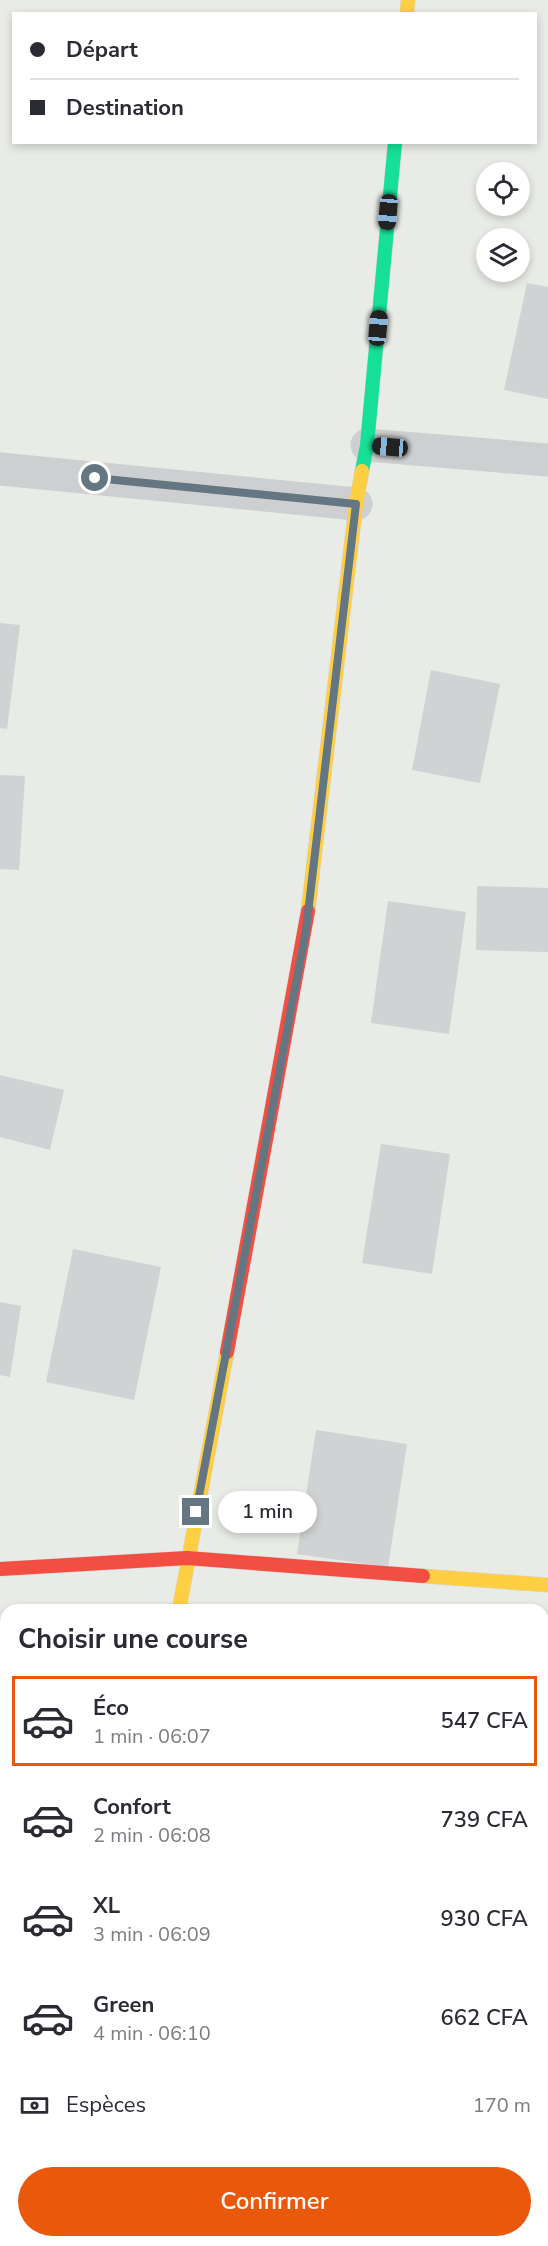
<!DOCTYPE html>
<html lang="fr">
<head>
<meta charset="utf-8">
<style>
	body { margin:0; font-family:"Nunito Sans",sans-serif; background:#f2f2f3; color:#2b2b33; height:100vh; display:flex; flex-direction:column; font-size:22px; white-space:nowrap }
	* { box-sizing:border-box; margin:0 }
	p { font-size:20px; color:#7c7c81 }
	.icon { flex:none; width:33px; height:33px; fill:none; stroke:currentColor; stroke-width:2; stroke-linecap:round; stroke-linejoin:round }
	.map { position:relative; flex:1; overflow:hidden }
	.details { position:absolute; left:0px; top:1604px; width:549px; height:644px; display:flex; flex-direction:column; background:#fff; border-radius:18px 18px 0 0; box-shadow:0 3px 9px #0003 }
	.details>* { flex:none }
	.top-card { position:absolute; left:12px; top:12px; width:525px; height:132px; border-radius:0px; box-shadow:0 3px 9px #0003; display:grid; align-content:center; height:132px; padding:0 18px; background:#fff }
	.tools { position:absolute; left:476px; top:162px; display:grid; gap:12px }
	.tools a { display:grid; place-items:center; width:54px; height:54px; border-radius:50%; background:#fff; box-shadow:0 3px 9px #0003; font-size:30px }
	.end { position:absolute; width:27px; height:27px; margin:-14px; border:8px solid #657683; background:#fff; box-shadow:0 0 0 3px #fff }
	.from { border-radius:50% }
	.bubble { position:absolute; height:42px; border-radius:21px; background:#fff; box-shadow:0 3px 9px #0003; font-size:20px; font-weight:600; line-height:42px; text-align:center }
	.car { position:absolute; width:18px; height:36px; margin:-18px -9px; border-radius:8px; box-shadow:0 0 4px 2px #0007; background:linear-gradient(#222 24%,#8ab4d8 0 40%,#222 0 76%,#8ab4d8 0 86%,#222 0) }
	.top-card b { display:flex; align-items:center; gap:21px; height:57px; font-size:22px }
	.top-card b+b { border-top:2px solid #e1e1e2 }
	.top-card i { width:15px; height:15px; background:#2b2b33 }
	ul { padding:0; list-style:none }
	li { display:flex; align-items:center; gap:18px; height:90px; margin:0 12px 9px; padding:0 6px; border:3px solid transparent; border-radius:0px }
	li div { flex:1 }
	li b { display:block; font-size:22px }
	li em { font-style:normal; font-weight:600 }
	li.selected { border-color:#ea580c }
	li>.icon { width:54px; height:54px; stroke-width:1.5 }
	h2 { padding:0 18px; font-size:27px; line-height:72px }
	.pay { display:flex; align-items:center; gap:15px; height:66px; padding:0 18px; font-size:22px }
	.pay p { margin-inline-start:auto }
	.button { display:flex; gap:12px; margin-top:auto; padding:12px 18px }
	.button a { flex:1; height:69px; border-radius:36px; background:#ea580c; color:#fff; font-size:24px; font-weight:600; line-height:69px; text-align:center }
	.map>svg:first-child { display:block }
	.green { fill:#e8ebe6; fill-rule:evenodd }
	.building { fill:#d0d2d3 }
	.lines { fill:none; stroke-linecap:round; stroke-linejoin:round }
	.fast-casing { stroke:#d5d6d7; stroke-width:15 }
	.slow-casing { stroke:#d5d6d7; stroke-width:15 }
	.jam-casing { stroke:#d5d6d7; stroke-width:15 }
	.street { stroke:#cecfd0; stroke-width:33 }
	.fast { stroke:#16e098; stroke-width:14 }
	.slow { stroke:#ffcf43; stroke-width:14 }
	.jam { stroke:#f24e42; stroke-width:14 }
	.route { stroke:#657683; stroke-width:8 }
</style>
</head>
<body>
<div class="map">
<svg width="548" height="2246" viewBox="0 0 548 2246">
	<rect width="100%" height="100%" fill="#f9f9f9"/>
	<path class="green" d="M0,0H548V2246H0ZM14,14H536V142H14ZM486,172H519V206H486ZM486,238H519V272H486ZM6,1610H543V2241H6Z"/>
	<g class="building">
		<polygon points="527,283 548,287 548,399 504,390"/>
		<polygon points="0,623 20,625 7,729 0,728"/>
		<polygon points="431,670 500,684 480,783 412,770"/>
		<polygon points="0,775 25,776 19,870 0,869"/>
		<polygon points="477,886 548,888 548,952 476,950"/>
		<polygon points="388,901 466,912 449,1034 371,1023"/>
		<polygon points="0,1075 64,1090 50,1150 0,1137"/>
		<polygon points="381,1144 450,1154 432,1274 362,1263"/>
		<polygon points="73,1249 161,1267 134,1400 46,1382"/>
		<polygon points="0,1302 21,1306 10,1377 0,1375"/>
		<polygon points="316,1430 407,1444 388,1567 297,1554"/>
		<polygon points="543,1752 548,1752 548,1845 544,1873"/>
		<polygon points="259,2241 333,2241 332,2246 258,2246"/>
	</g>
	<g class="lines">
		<defs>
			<g id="fast">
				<polyline points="362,471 367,445 395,142"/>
				<polyline points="75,2246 76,2241"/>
			</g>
			<g id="slow">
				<polyline points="407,14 408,0"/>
				<polyline points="308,911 356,504 362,471"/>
				<polyline points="423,1576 548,1585"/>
				<polyline points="179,1610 227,1352"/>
			</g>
			<g id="jam">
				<polyline points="227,1352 308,911"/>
				<polyline points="0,1569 187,1558 423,1576"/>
			</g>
		</defs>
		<use href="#fast" class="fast-casing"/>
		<use href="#slow" class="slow-casing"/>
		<use href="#jam" class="jam-casing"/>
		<g class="street">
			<polyline points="367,445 548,460"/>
			<polyline points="0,469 356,504"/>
			<polyline points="547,2246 548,2236"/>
		</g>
		<use href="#fast" class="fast"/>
		<use href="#slow" class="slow"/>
		<use href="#jam" class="jam"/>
	</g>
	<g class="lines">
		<polyline class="route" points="95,478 356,504 306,930 196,1512"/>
	</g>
</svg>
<div class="tools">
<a><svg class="icon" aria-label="locate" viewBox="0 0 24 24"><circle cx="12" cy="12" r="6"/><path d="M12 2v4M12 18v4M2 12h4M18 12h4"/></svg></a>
<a><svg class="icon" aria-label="layers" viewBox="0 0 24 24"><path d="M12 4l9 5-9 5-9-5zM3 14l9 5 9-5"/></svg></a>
</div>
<i class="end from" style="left:95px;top:478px"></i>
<i class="end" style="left:196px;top:1512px"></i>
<div class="bubble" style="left:218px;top:1491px;width:99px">1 min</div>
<i class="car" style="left:388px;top:212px;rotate:185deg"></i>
<i class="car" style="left:378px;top:328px;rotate:5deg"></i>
<i class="car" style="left:390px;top:447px;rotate:275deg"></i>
<div class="top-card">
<b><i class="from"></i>Départ</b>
<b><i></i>Destination</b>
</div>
<section class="details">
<h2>Choisir une course</h2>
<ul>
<li class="selected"><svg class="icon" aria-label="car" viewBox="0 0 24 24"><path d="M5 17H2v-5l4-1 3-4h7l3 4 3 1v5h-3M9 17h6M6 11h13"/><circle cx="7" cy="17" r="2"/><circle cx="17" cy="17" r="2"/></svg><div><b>Éco</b><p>1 min · 06:07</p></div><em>547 CFA</em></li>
<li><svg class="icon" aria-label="car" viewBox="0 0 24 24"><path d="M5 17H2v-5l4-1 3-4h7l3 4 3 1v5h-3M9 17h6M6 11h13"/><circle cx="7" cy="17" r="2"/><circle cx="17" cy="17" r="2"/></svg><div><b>Confort</b><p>2 min · 06:08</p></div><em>739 CFA</em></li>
<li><svg class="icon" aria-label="car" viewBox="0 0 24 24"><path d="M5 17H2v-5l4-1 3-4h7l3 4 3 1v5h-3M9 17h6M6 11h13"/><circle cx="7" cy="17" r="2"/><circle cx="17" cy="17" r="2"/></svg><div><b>XL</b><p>3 min · 06:09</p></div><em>930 CFA</em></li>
<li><svg class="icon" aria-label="car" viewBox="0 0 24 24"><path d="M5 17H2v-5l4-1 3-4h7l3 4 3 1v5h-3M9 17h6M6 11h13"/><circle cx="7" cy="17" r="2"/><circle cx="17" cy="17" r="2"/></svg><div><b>Green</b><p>4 min · 06:10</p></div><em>662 CFA</em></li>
</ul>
<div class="pay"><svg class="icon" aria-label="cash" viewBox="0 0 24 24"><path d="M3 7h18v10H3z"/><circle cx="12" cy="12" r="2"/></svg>Espèces<p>170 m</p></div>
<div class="button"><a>Confirmer</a></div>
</section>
</div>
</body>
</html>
